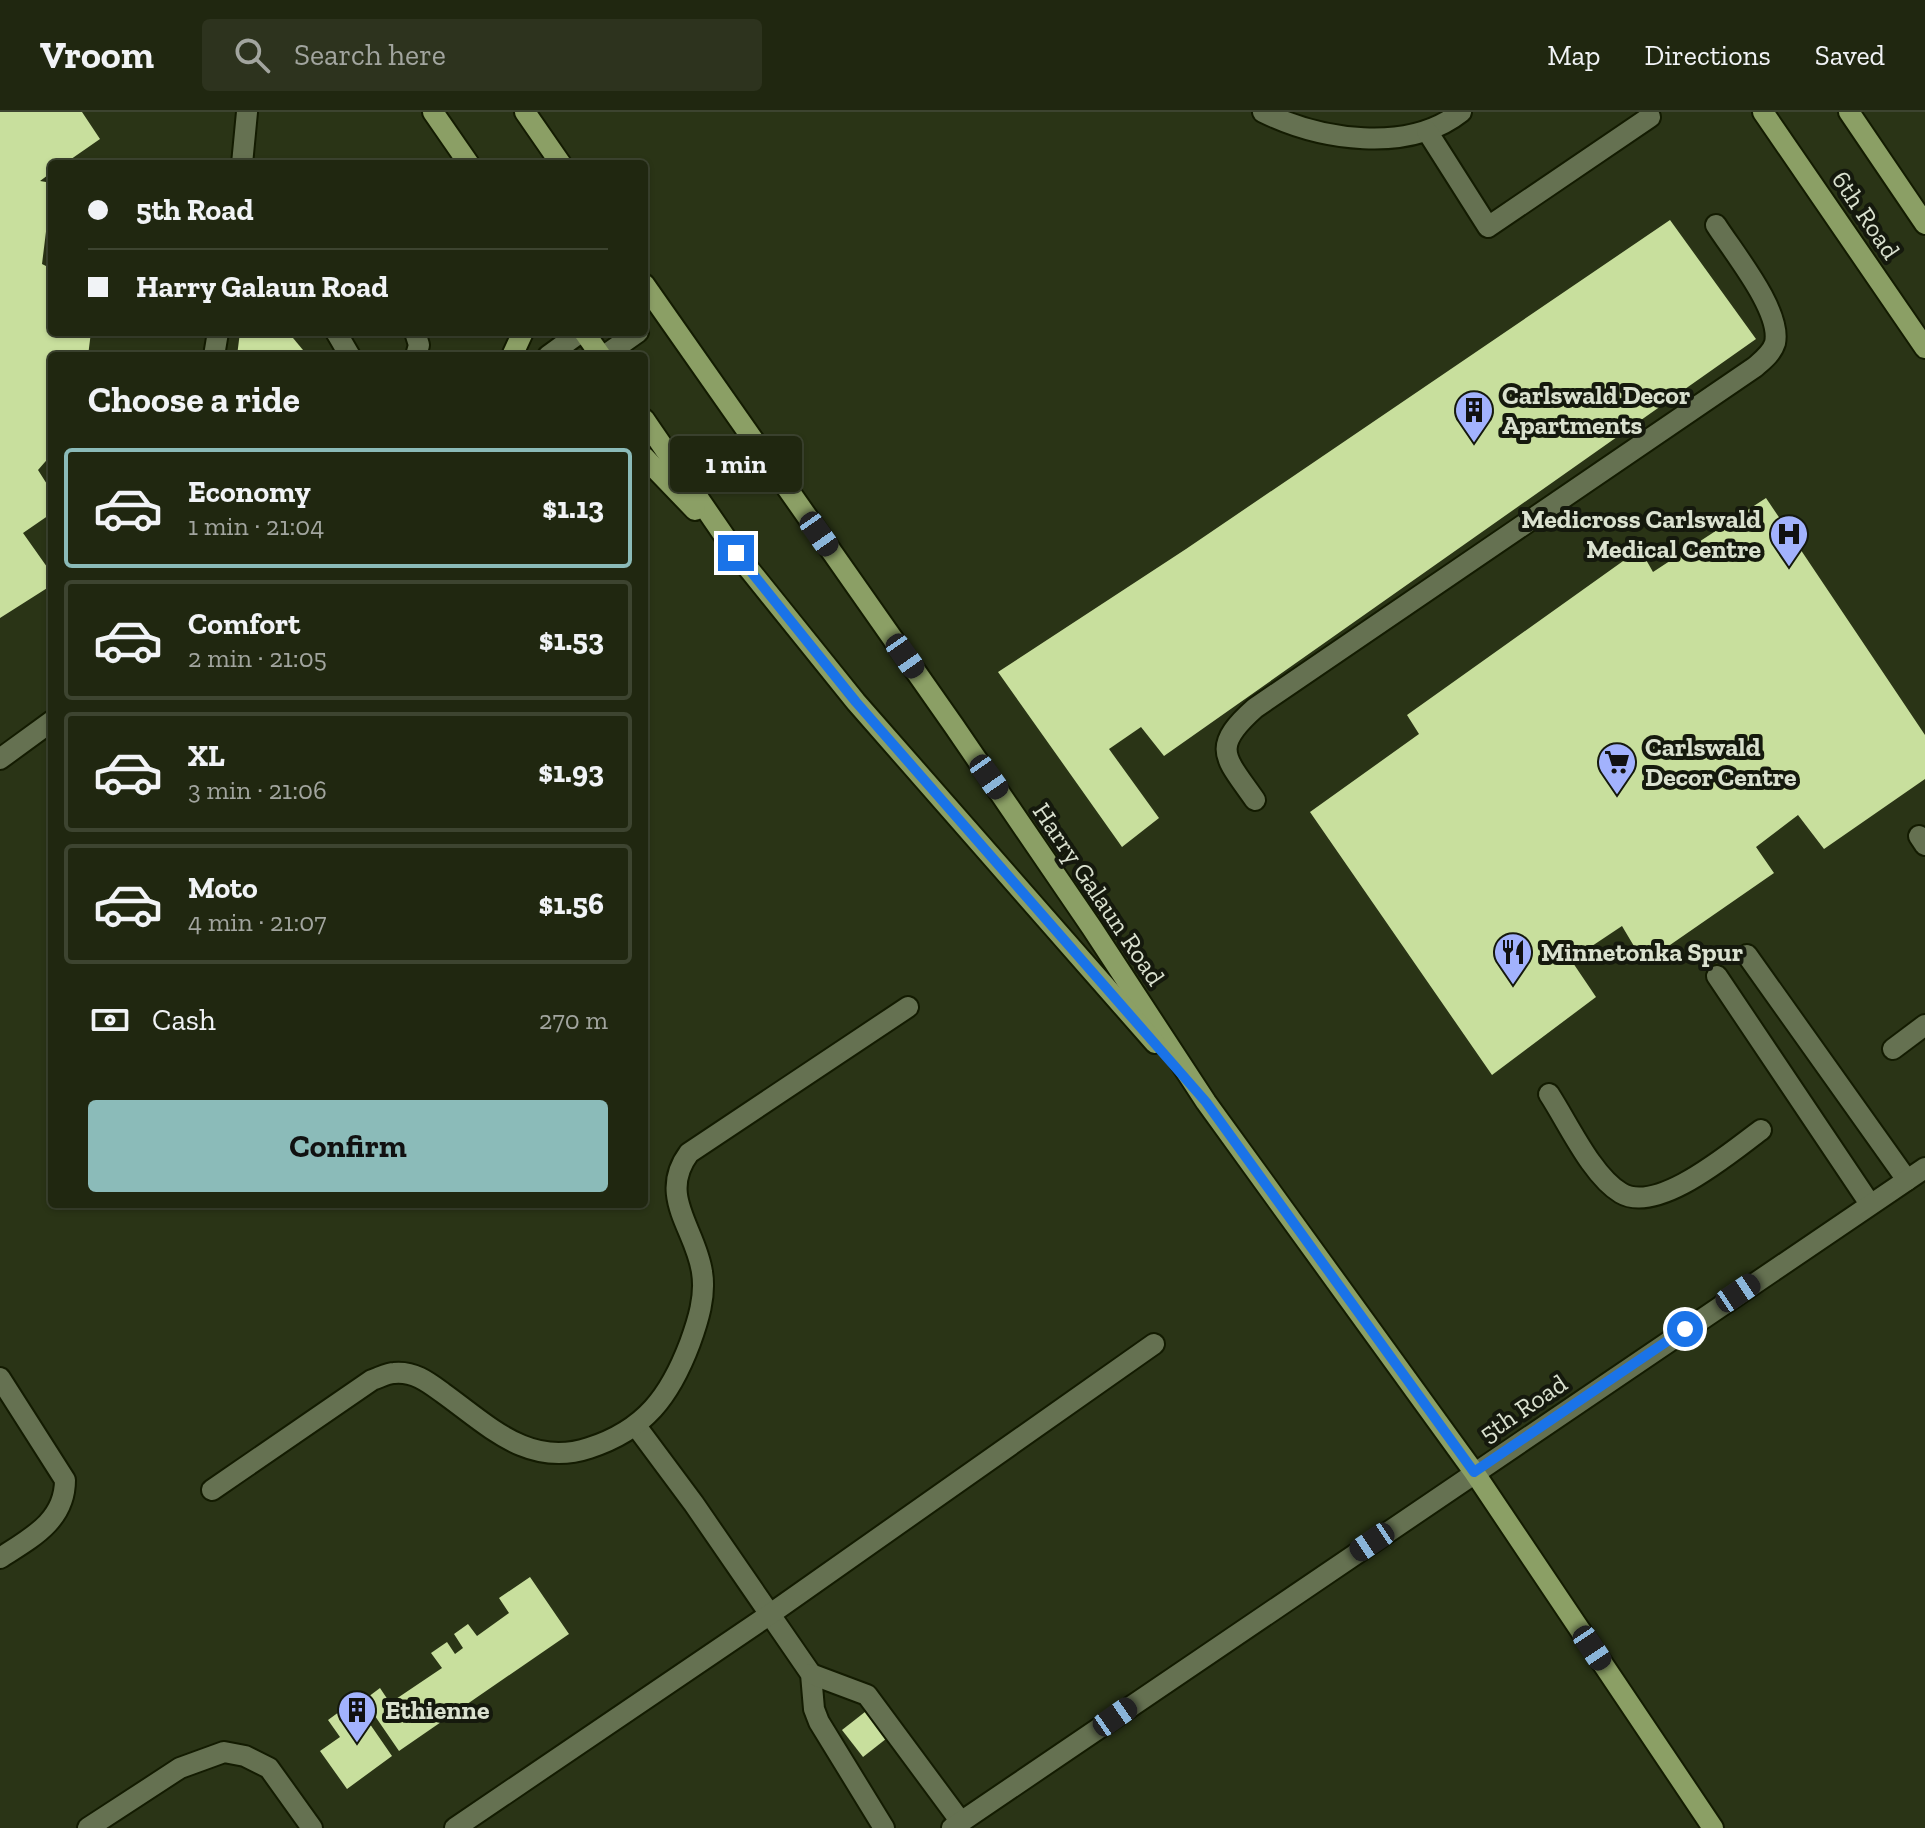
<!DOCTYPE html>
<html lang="en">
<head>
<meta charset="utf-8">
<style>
	body { margin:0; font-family:"Zilla Slab",serif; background:#2d331e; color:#f1f3f6; height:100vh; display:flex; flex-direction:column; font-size:30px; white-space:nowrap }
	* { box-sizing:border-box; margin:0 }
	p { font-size:26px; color:#a2a59f }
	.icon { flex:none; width:44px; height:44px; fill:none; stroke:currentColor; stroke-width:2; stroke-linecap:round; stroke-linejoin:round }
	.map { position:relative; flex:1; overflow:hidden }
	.details { position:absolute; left:48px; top:240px; width:600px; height:856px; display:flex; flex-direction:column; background:#202710; border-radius:8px; box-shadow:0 2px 6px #0004,0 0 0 2px #3d4430 }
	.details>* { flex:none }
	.guide { position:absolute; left:48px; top:48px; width:600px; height:176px; border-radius:8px; box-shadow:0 2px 6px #0004,0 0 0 2px #3d4430; display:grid; align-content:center; height:176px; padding:0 40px; background:#202710 }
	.end { position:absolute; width:36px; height:36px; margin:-18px; border:10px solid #1a73e8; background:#fff; box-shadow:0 0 0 4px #fff }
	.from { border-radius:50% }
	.bubble { position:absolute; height:56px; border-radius:8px; background:#202710; box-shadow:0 2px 6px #0004,0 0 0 2px #3d4430; font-size:26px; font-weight:700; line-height:56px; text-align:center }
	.car { position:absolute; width:24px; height:48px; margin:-24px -12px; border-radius:10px; box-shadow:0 0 6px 2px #0007; background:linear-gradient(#222 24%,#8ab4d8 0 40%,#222 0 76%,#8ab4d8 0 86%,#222 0) }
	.guide b { display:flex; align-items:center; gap:28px; height:76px; font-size:30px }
	.guide b+b { border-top:2px solid #3d4430 }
	.guide i { width:20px; height:20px; background:#f1f3f6 }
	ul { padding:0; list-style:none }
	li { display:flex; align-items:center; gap:24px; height:120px; margin:0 16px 12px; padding:0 24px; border:4px solid #3d4430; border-radius:8px }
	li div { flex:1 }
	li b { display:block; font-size:30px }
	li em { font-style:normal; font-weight:700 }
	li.selected { border-color:#8bbbb9 }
	li>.icon { width:72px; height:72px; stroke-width:1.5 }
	h2 { padding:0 40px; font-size:36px; line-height:96px }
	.pay { display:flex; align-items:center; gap:20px; height:88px; padding:0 40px; font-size:30px }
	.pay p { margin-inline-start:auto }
	.primary-button { display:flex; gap:16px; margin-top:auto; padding:16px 40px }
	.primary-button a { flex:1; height:92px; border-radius:8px; background:#8bbbb9; color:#111; font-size:32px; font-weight:700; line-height:92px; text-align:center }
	header { display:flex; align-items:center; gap:48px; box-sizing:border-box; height:112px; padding:0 40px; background:#202710; border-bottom:2px solid #3d4430 }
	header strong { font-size:38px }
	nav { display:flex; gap:44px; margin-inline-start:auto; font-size:28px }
	.search { width:560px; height:72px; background:#2d331e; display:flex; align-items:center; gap:20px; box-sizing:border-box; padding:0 28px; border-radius:8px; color:#a2a59f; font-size:30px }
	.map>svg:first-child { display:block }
	.building { fill:#c8df9d }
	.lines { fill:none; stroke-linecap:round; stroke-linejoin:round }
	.minor-casing { stroke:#131b01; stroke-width:24 }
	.major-casing { stroke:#131b01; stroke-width:24 }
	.minor { stroke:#657151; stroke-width:20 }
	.major { stroke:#8b9f65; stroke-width:20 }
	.route { stroke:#1a73e8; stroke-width:10 }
	.labels { text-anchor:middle; stroke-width:8; stroke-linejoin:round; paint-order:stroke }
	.street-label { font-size:26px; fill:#dae1cf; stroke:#15190d }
	.poi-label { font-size:26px; font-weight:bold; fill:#dae1cf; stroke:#15190d; text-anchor:start }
</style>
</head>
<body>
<header>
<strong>Vroom</strong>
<div class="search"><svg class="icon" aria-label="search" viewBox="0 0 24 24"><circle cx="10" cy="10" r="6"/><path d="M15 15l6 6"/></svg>Search here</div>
<nav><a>Map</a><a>Directions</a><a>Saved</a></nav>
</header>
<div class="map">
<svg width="1925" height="1716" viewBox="0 0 1925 1716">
	<rect width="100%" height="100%" fill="#2a3416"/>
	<g class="building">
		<polygon points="0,0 82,0 100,27 64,52 52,52 52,60 40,69 52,71 42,152 52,157 52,220 91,220 88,244 52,244 52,342 38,358 52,380 52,401 23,421 52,462 52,473 0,506"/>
		<polygon points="1670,108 1756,227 1164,644 1141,615 1109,637 1159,706 1122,735 998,560 1186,437"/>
		<polygon points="240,220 288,220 308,244 237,244"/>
		<polygon points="1766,386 1925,623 1925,667 1824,737 1798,703 1756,735 1774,761 1644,851 1622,814 1571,848 1596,885 1492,963 1310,700 1419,622 1407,603 1640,437 1653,460"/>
		<polygon points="530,1465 569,1522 399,1639 364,1588 380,1576 390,1591 442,1556 431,1541 447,1530 455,1542 463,1536 454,1522 468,1512 477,1524 509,1501 499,1486"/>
		<polygon points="354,1589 392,1644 347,1677 320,1639 340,1625 328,1608"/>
		<polygon points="870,1596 891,1623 863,1645 842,1618"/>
	</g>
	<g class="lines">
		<defs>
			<g id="minor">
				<path d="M1263,0C1320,28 1408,42 1461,0"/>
				<polyline points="1427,19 1488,115 1650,5"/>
				<polyline points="242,52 247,0"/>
				<polyline points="336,220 350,244"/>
				<polyline points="415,220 419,233 416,244"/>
				<polyline points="214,244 218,220"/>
				<polyline points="548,244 581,220"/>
				<polyline points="604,244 638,220"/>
				<polyline points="0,647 52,609"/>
				<path d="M1255,688C1225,645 1210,636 1255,596L1755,255C1763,248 1772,241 1775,231C1782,199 1733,140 1716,113"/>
				<polyline points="1919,724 1925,733"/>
				<polyline points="1747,843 1907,1068"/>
				<polyline points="1717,864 1870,1092"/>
				<polyline points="1893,937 1925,913"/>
				<path d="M1549,982C1568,1011 1592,1064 1621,1081C1658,1103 1732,1039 1761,1018"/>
				<path d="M0,1266L65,1368C65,1409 31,1426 0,1446"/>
				<polyline points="636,1314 694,1392 811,1562 814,1597 819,1610 884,1716"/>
				<path d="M212,1378L372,1268C379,1266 387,1261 394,1261C414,1259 428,1270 443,1281C489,1314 529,1356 589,1336C645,1318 670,1284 690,1231C698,1209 706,1184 702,1160C696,1117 657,1084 689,1041L908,895"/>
				<polyline points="811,1562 867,1583 961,1710"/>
				<polyline points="88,1716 180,1656 224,1640 245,1644 269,1656 312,1716"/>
				<polyline points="455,1716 769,1503 1154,1232"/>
				<polyline points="952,1716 1925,1056"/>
			</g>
			<g id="major">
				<polyline points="433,0 469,52"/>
				<polyline points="525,0 561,52"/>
				<polyline points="1763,0 1925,236"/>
				<polyline points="1849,0 1925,112"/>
				<polyline points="644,172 954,614 1092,816 1206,990 1474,1360 1713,1716"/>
				<polyline points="584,220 601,244"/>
				<polyline points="512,244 523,220"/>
				<polyline points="644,307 736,441 856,590 1155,931"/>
				<polyline points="644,345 695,398"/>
			</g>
		</defs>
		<use href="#minor" class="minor-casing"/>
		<use href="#major" class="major-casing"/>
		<use href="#minor" class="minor"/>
		<use href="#major" class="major"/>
	</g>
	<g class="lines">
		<polyline class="route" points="736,441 856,590 1206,990 1474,1360 1685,1217"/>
	</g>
	<defs>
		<symbol id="building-pin" viewBox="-11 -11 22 30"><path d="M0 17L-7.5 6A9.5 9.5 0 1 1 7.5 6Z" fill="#a2b2fd" stroke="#15190d"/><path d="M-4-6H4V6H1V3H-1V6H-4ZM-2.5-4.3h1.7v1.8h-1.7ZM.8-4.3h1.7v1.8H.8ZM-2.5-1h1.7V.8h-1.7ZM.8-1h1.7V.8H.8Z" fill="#111"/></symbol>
		<symbol id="hospital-pin" viewBox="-11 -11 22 30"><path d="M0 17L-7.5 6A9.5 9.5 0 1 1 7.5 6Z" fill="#a2b2fd" stroke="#15190d"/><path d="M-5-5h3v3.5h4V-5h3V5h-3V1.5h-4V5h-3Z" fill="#111"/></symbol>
		<symbol id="supermarket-pin" viewBox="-11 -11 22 30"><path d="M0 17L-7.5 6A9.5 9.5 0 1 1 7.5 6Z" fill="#a2b2fd" stroke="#15190d"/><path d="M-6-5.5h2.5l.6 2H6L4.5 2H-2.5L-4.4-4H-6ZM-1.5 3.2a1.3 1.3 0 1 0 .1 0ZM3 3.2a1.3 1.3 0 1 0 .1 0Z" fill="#111"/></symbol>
		<symbol id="restaurant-pin" viewBox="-11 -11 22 30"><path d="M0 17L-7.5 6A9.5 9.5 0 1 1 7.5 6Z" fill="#a2b2fd" stroke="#15190d"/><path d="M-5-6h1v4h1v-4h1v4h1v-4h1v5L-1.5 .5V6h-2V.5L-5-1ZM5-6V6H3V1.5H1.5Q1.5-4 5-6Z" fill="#111"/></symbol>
	</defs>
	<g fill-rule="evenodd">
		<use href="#building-pin" x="1452" y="276" width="44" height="60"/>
		<use href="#hospital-pin" x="1767" y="400" width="44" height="60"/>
		<use href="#supermarket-pin" x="1595" y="628" width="44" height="60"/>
		<use href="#restaurant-pin" x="1491" y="818" width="44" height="60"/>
		<use href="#building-pin" x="335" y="1576" width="44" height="60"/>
	</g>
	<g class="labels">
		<g class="street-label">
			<text transform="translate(1866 103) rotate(56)" y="9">6th Road</text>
			<text transform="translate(1099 782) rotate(56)" y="9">Harry Galaun Road</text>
			<text transform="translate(1523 1296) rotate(-34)" y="9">5th Road</text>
		</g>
		<g class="poi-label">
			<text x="1502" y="292">Carlswald Decor<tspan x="1502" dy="30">Apartments</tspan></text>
			<text x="1761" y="416" text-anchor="end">Medicross Carlswald<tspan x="1761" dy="30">Medical Centre</tspan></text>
			<text x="1645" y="644">Carlswald<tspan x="1645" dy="30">Decor Centre</tspan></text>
			<text x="1541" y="849">Minnetonka Spur</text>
			<text x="385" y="1607">Ethienne</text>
		</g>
	</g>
</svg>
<i class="end from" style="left:1685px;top:1217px"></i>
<i class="end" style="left:736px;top:441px"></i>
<div class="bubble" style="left:670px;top:324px;width:132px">1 min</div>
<i class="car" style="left:819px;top:422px;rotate:145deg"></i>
<i class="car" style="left:905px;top:544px;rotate:145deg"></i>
<i class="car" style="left:989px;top:665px;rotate:145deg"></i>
<i class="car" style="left:1738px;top:1181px;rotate:56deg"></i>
<i class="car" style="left:1372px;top:1430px;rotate:236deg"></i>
<i class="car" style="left:1592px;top:1536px;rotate:146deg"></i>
<i class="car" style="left:1115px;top:1605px;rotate:55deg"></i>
<div class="guide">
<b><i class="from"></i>5th Road</b>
<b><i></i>Harry Galaun Road</b>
</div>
<section class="details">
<h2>Choose a ride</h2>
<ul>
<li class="selected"><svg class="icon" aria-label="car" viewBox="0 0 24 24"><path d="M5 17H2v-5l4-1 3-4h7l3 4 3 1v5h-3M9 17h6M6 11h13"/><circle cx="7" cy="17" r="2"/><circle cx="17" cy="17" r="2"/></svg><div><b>Economy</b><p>1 min · 21:04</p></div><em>$1.13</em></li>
<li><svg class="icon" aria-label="car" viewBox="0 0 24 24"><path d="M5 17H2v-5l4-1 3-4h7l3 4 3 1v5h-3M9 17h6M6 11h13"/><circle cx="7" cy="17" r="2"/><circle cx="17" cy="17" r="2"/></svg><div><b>Comfort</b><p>2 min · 21:05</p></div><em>$1.53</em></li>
<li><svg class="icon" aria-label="car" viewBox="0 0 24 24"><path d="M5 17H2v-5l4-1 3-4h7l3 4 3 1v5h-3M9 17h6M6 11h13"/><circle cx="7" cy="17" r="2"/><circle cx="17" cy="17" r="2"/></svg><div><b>XL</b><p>3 min · 21:06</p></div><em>$1.93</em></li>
<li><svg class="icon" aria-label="car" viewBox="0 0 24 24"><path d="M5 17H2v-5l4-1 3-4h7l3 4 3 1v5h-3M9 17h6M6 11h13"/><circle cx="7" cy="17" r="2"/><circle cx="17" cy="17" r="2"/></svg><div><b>Moto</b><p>4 min · 21:07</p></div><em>$1.56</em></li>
</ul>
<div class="pay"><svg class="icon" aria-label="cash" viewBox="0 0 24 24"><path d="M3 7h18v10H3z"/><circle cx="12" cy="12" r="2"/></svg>Cash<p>270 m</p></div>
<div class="primary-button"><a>Confirm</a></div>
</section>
</div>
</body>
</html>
